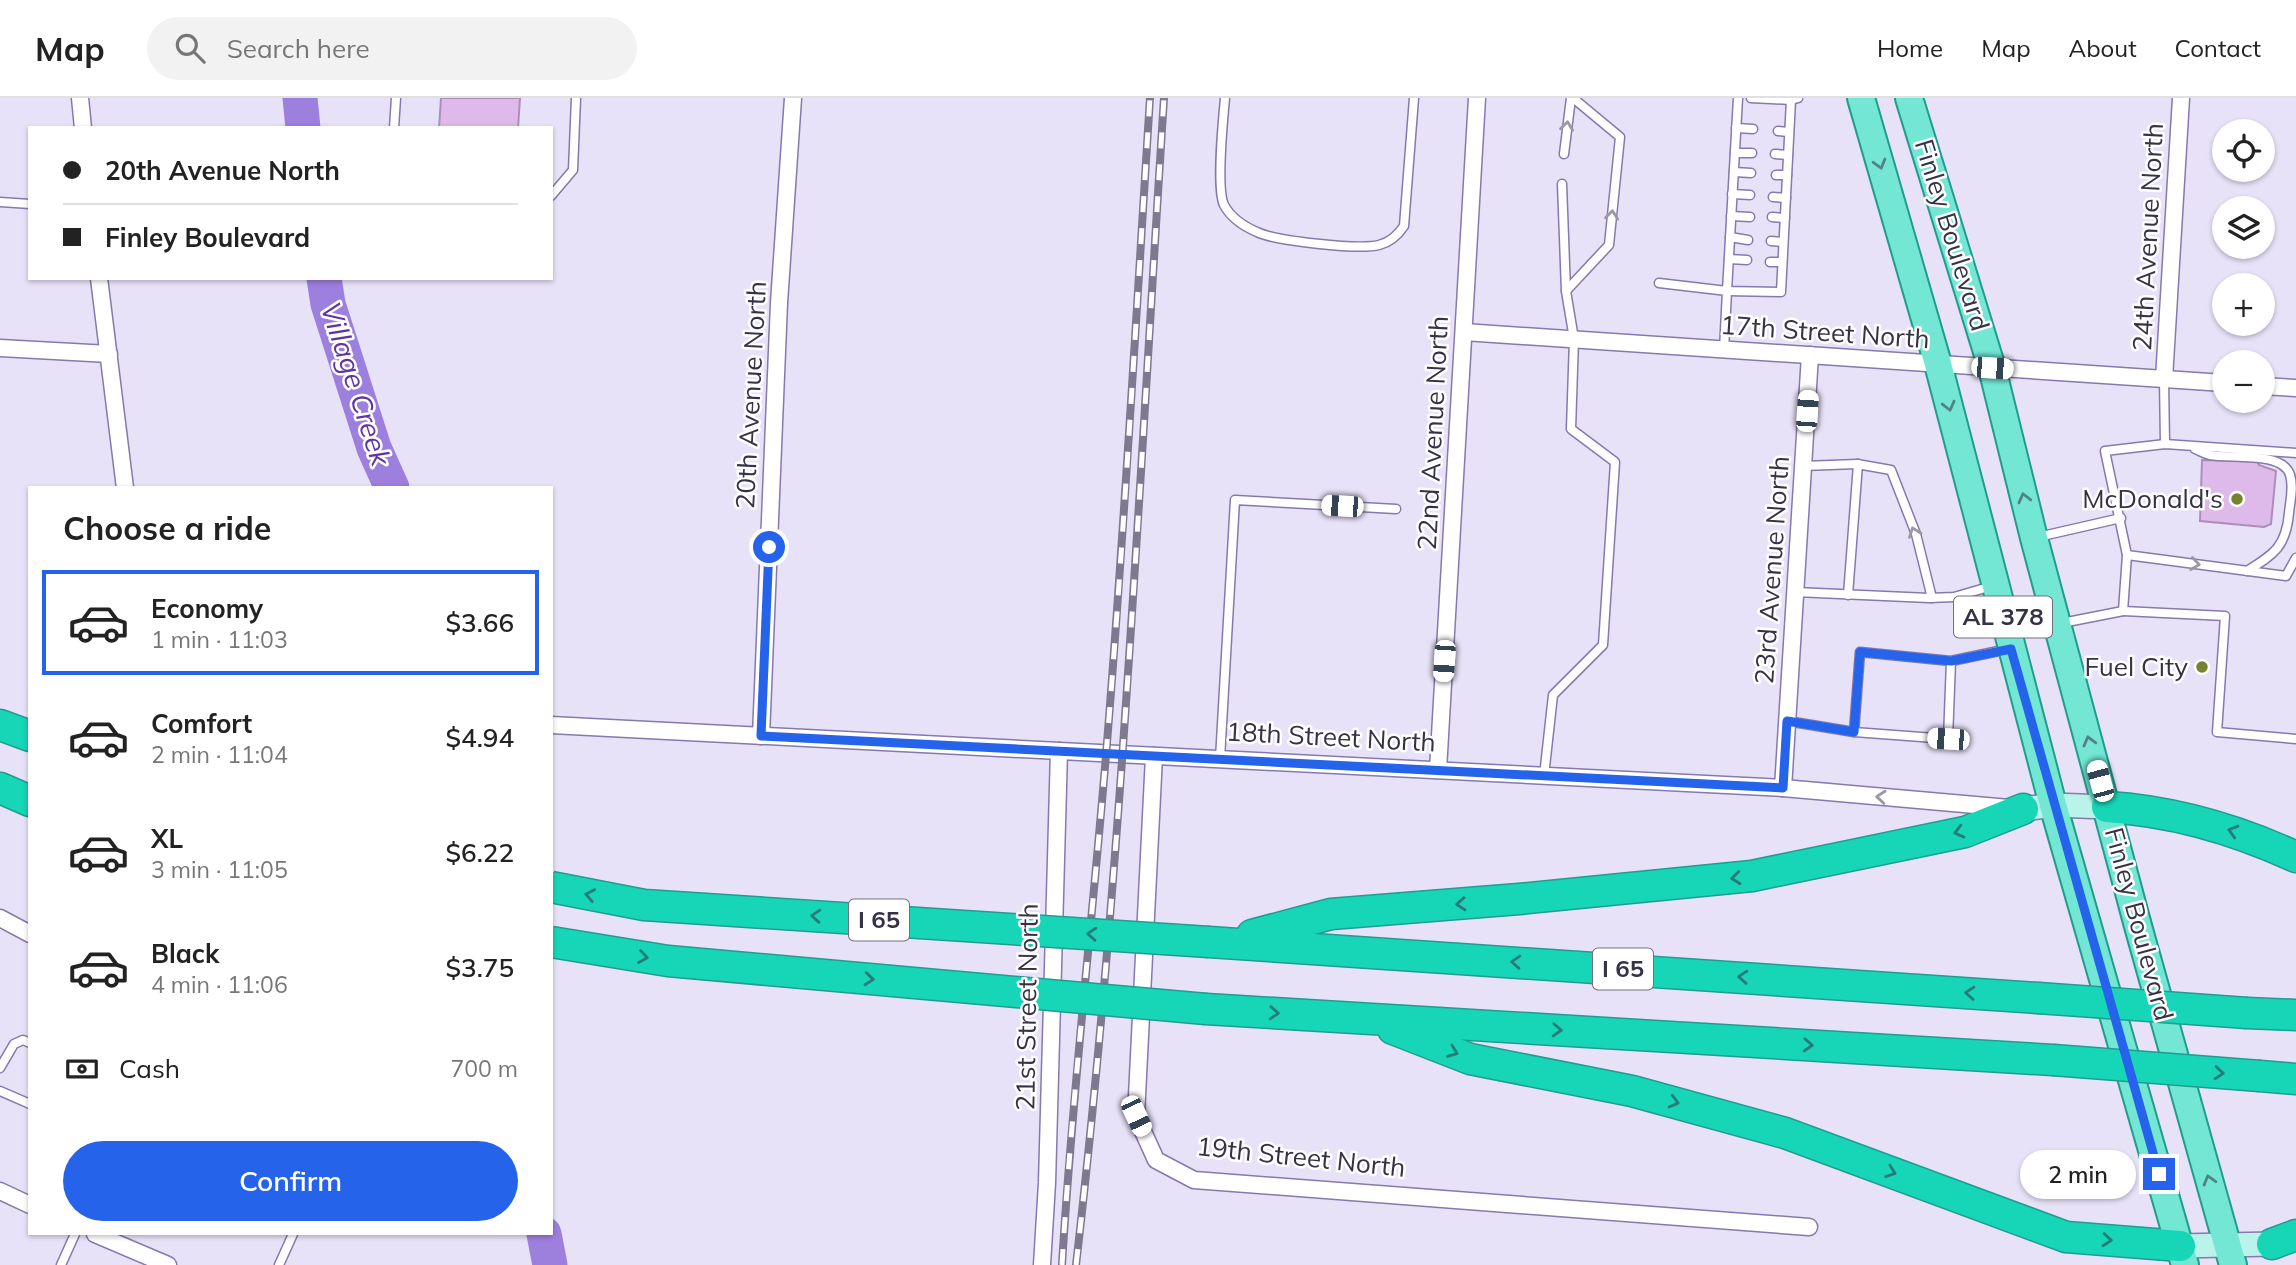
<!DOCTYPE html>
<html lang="en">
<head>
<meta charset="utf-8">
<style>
	body { margin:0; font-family:Mulish,sans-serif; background:#f2f2f2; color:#222; height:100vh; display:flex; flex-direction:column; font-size:26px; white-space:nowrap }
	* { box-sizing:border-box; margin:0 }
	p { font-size:23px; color:#767676 }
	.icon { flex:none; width:38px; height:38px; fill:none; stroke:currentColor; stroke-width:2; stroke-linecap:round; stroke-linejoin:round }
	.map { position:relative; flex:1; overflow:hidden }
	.panel { position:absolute; left:28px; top:388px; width:525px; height:749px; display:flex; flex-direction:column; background:#fff; border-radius:0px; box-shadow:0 2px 5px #0004 }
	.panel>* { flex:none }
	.top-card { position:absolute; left:28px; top:28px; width:525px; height:154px; border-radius:0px; box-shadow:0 2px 5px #0004; display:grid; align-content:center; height:154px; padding:0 35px; background:#fff }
	.tools { position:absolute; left:2212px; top:21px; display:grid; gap:14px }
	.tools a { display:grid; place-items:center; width:63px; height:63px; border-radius:50%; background:#fff; box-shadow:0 2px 5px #0004; font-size:35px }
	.end { position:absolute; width:32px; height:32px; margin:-16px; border:9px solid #2563eb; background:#fff; box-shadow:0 0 0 4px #fff }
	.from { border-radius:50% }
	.bubble { position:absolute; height:49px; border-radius:24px; background:#fff; box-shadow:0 2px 5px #0004; font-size:23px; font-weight:600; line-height:49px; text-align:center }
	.car { position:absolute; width:21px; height:42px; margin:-21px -10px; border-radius:9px; box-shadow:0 0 5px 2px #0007; background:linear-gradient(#fff 24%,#345 0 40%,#fff 0 76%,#345 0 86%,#fff 0) }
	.top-card b { display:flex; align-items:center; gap:24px; height:66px; font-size:26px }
	.top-card b+b { border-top:2px solid #e0e0e0 }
	.top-card i { width:18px; height:18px; background:#222 }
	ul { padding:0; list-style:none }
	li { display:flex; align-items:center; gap:21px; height:105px; margin:0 14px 10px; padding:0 21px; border:4px solid transparent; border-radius:0px }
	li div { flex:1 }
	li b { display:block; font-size:26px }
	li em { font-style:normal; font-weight:600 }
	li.current { border-color:#2563eb }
	li>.icon { width:63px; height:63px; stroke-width:1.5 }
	h2 { padding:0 35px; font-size:32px; line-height:84px }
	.pay { display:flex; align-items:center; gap:18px; height:77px; padding:0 35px; font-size:26px }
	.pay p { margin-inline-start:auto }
	.button { display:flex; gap:14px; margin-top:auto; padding:14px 35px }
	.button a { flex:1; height:80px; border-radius:42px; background:#2563eb; color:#fff; font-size:28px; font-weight:600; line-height:80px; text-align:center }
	header { display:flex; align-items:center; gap:42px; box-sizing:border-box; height:98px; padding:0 35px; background:#fff; border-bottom:2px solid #e0e0e0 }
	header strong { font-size:33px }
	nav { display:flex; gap:38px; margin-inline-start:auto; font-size:24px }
	.search { width:490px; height:63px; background:#f2f2f2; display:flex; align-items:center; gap:18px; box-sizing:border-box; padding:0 24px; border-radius:38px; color:#767676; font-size:26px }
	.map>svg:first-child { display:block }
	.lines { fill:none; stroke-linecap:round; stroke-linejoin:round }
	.river { stroke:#9d7fde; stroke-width:35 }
	.building { fill:#ddbae9; stroke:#ae8dba; stroke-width:2 }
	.lane-casing { stroke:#8779ab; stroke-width:11 }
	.street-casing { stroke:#8779ab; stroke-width:19 }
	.secondary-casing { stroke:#8779ab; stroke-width:26 }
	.primary-casing { stroke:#219c8f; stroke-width:30 }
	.highway-casing { stroke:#219c8f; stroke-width:33 }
	.lane { stroke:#fff; stroke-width:8 }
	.street { stroke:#fff; stroke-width:16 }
	.secondary { stroke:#b9f3e9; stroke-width:23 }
	.primary { stroke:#73e6d4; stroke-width:26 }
	.highway { stroke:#16d6b7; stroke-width:30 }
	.rail-casing { stroke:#7f798f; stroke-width:8 }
	.rail { stroke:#fff; stroke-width:5; stroke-dasharray:16; stroke-linecap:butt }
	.highway-bridge-casing { stroke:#219c8f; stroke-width:33; stroke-linecap:butt }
	.highway-bridge { stroke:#16d6b7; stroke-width:30 }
	.oneway { stroke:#9a98a2 }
	.oneway2 { stroke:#518286 }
	.oneway3 { stroke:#287b79 }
	.route { stroke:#2563eb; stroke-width:9 }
	.poi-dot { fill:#76822f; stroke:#fff; stroke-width:2.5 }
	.labels { text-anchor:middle; stroke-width:5; stroke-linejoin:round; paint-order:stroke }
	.shield { fill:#fff; stroke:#726f7e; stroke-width:2 }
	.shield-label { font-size:24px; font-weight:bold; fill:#363146 }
	.street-label { font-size:26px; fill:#363146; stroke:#fff }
	.poi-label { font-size:26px; fill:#363146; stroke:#fff; text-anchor:end }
	.water-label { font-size:28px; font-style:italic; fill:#5f34a2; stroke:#fff }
</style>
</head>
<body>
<header>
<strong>Map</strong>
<div class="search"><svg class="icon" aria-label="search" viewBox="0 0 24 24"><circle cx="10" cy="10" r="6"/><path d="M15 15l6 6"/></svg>Search here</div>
<nav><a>Home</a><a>Map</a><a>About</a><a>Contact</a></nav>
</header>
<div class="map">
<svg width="2296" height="1167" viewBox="0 0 2296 1167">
	<rect width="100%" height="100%" fill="#e8e2f8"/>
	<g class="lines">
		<g class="river">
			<polyline points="300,0 303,30"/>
			<polyline points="324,180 328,206 374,350 392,390"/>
			<polyline points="544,1136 550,1167"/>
		</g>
	</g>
	<g class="building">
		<polygon points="441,0 520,0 518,30 439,30"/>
		<polygon points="2202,362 2257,363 2259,367 2276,373 2271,426 2264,429 2200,423"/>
	</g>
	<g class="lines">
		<defs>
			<g id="lane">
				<path d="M1225,0C1223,22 1216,90 1224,107C1231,120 1243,128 1257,134C1275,143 1359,152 1379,147C1391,144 1398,137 1404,128L1414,0"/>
				<polyline points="1738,0 1727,193 1781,194 1791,2"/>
				<polyline points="1751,0 1791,2 1798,0"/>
				<polyline points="394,30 396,0"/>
				<polyline points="1736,30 1753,31"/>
				<polyline points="1778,33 1788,34"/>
				<polyline points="1735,55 1752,55"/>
				<polyline points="1564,56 1571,0"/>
				<polyline points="1775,56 1788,57"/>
				<polyline points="1734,74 1751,75"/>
				<polyline points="1776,77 1787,77"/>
				<polyline points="1732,96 1750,97"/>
				<polyline points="551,98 573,72 576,0"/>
				<polyline points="1773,99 1786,100"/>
				<polyline points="0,104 30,106"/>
				<polyline points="1731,118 1750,119"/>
				<polyline points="1772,119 1785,120"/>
				<polyline points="1730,139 1748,142"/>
				<polyline points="1771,143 1783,144"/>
				<polyline points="1729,161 1747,162"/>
				<polyline points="1770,164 1782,164"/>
				<polyline points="1659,185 1727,193 1724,252"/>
				<polyline points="1566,193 1609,147 1620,39 1573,0"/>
				<polyline points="2164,281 2165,346"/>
				<path d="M2195,351C2200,353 2205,356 2210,357C2230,361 2283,353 2290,377C2294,389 2290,404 2289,415C2286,449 2274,456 2247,473"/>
				<polyline points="1803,368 1857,366 1891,372 1916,436 1932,500"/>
				<polyline points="2038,439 2121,420"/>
				<polyline points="2127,457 2286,478 2296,460"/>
				<polyline points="1795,494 1929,500 1954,499 1992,488"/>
				<polyline points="1848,497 1858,366"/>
				<polyline points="2123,513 2225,518 2217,634 2296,641"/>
				<polyline points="2062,525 2123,513 2127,457 2105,353 2165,346 2296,355"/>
				<polyline points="1951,563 1948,641 1854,634 1860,554 1951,563 2008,551"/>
				<polyline points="1787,623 1854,634"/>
				<polyline points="1220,661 1235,402 1396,411"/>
				<polyline points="1544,678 1553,597 1603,547 1615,364 1571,331 1574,241 1566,193 1562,86"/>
				<polyline points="0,970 14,946 23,942 30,945"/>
				<polyline points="0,993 30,1006"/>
				<polyline points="61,1167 75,1136"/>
				<polyline points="279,1167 293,1136"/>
			</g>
			<g id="street">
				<polyline points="80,0 83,30"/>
				<polyline points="99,180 125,390"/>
				<polyline points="1464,234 2224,285"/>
				<polyline points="0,250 109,256"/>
				<polyline points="2164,281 2181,0"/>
				<polyline points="2263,288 2296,290"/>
				<polyline points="551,627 1783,690 2009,710"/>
				<polyline points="761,638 779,205 793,0"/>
				<polyline points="1154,658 1136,1018 1156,1062 1194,1082 1809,1129"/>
				<polyline points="1438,672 1477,0"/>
				<polyline points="1783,690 1810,257"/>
				<polyline points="0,820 30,836"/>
				<polyline points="0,1093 30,1107"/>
				<polyline points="95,1136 168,1167"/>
				<polyline points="1042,1167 1047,1085 1059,653"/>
			</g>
			<g id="secondary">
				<polyline points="2023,711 2053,707 2107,709"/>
				<polyline points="2180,1148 2272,1146"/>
			</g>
			<g id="primary">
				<polyline points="1861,0 1938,266 2053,707 2185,1167"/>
				<polyline points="1909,0 1992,270 2034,440 2138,828 2233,1167"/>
			</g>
			<g id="highway">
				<polyline points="0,627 30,638"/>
				<polyline points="0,690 30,703"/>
				<path d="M2107,709C2174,713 2235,731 2296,759"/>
				<polyline points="1252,837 1331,816 1519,801 1752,778 1965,734 2023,711"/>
				<polyline points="1209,844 2038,900"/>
				<polyline points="1206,911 2053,962"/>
				<polyline points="2247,915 2296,917"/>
				<polyline points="1393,931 1470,961 1632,993 1785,1035 2066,1139 2180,1148"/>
				<polyline points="2260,978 2296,981"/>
				<polyline points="2272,1146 2296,1137"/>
			</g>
		</defs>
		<use href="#lane" class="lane-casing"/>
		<use href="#street" class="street-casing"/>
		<use href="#secondary" class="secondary-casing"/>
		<use href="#primary" class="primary-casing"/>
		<use href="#highway" class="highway-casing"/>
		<use href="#lane" class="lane"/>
		<use href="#street" class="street"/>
		<use href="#secondary" class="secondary"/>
		<use href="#primary" class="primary"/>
		<use href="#highway" class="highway"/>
		<defs>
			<g id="rail">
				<path d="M1062,1167C1072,997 1092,827 1106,657C1124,439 1136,219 1150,0"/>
				<path d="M1076,1167C1121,779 1139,389 1164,0"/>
			</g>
		</defs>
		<use href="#rail" class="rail-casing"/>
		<use href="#rail" class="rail"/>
		<defs>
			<g id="highway-bridge">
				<polyline points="551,789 644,807 1209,844"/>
				<polyline points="551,844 668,863 1206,911"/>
				<polyline points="2038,900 2247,915"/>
				<polyline points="2053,962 2260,978"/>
			</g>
		</defs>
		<use href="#highway-bridge" class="highway-bridge-casing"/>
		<use href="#highway-bridge" class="highway-bridge"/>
	</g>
	<defs><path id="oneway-chevron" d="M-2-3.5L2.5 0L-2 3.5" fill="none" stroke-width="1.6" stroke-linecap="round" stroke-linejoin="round" transform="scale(1.75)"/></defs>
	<g class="oneway">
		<use href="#oneway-chevron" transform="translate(1567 28) rotate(-83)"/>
		<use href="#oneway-chevron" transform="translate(1612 117) rotate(-84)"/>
		<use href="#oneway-chevron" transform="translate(1914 434) rotate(-110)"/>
		<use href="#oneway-chevron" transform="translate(2195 466) rotate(8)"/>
		<use href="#oneway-chevron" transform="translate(1881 699) rotate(-175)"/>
	</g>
	<g class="oneway2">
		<use href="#oneway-chevron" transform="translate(1880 66) rotate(74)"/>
		<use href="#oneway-chevron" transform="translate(1949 308) rotate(76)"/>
		<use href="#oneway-chevron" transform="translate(2024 400) rotate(-104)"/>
		<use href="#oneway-chevron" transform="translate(2089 643) rotate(-105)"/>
		<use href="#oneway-chevron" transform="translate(2209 1082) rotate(-106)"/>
	</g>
	<g class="oneway3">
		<use href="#oneway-chevron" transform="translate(2233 733) rotate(-164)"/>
		<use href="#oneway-chevron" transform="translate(1959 734) rotate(166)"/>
		<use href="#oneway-chevron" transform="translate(1736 780) rotate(174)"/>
		<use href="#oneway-chevron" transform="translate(590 797) rotate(-169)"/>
		<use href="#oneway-chevron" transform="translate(1461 806) rotate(176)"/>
		<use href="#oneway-chevron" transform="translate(816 818) rotate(-176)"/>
		<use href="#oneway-chevron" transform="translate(1092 836) rotate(-176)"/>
		<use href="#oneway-chevron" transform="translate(643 859) rotate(9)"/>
		<use href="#oneway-chevron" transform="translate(1516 864) rotate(-176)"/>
		<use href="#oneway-chevron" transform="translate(1743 879) rotate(-176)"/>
		<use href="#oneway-chevron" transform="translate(869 881) rotate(5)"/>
		<use href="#oneway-chevron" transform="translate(1970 895) rotate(-176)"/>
		<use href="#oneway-chevron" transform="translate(1274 915) rotate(4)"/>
		<use href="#oneway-chevron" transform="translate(1557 932) rotate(3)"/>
		<use href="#oneway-chevron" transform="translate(1808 947) rotate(3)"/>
		<use href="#oneway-chevron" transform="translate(1453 954) rotate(21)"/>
		<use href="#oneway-chevron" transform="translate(2219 975) rotate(5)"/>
		<use href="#oneway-chevron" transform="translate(1674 1004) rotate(15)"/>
		<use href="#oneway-chevron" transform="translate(1891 1074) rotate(20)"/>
		<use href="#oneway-chevron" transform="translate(2107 1142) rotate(5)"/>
	</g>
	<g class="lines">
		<polyline class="route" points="769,449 761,638 1783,690 1787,623 1854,634 1860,554 1951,563 2011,551 2159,1076"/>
	</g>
	<g class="poi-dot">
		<circle cx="2237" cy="401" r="7"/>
		<circle cx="2202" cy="569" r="7"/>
	</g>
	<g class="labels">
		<g class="shield">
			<rect x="1954" y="498.5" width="98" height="41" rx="5"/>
			<rect x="849" y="801.5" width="60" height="41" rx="5"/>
			<rect x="1593" y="850.5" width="60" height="41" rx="5"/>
		</g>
		<g class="shield-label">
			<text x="2003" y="527">AL 378</text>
			<text x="879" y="830">I 65</text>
			<text x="1623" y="879">I 65</text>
		</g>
		<g class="street-label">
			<text transform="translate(1952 137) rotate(73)" y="9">Finley Boulevard</text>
			<text transform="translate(2148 139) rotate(-87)" y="9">24th Avenue North</text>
			<text transform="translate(1825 234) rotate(4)" y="9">17th Street North</text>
			<text transform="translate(751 297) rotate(-87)" y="9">20th Avenue North</text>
			<text transform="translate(1433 335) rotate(-87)" y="9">22nd Avenue North</text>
			<text transform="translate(1772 472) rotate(-86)" y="9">23rd Avenue North</text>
			<text transform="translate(1331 639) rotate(3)" y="9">18th Street North</text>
			<text transform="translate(2139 826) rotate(75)" y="9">Finley Boulevard</text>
			<text transform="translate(1027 909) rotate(-89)" y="9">21st Street North</text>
			<text transform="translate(1301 1059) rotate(6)" y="9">19th Street North</text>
		</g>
		<g class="poi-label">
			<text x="2223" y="410">McDonald's</text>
			<text x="2188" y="578">Fuel City</text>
		</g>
		<g class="water-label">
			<text transform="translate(356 286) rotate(72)" y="10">Village Creek</text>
		</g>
	</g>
</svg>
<div class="tools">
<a><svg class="icon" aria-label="locate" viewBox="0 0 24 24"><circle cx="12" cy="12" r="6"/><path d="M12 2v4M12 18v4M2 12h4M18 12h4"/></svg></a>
<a><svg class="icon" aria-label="layers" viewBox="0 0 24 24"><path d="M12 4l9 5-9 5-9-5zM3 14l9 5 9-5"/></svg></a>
<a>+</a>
<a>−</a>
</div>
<i class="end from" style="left:769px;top:449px"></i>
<i class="end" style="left:2159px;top:1076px"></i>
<div class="bubble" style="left:2020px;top:1052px;width:116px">2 min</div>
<i class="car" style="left:1992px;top:270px;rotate:94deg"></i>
<i class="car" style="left:1807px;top:313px;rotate:4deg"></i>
<i class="car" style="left:1342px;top:408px;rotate:273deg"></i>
<i class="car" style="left:1444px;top:563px;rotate:184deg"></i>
<i class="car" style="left:1948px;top:641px;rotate:274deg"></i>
<i class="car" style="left:2100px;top:683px;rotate:345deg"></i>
<i class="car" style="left:1136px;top:1018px;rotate:155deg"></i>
<div class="top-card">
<b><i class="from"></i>20th Avenue North</b>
<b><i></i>Finley Boulevard</b>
</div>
<section class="panel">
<h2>Choose a ride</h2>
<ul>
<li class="current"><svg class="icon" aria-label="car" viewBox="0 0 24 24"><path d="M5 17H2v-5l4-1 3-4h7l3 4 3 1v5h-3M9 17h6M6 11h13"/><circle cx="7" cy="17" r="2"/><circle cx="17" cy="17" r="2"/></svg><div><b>Economy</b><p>1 min · 11:03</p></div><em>$3.66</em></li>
<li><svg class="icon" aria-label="car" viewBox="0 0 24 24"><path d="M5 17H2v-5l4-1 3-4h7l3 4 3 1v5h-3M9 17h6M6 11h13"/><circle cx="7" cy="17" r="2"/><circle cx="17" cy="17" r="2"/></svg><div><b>Comfort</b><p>2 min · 11:04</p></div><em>$4.94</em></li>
<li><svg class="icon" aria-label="car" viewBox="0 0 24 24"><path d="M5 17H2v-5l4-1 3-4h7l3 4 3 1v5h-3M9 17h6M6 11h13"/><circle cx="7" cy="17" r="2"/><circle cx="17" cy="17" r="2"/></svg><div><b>XL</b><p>3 min · 11:05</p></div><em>$6.22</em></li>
<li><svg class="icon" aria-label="car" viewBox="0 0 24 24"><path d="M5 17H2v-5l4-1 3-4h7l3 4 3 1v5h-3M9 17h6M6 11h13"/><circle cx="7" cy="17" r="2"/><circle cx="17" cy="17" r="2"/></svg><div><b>Black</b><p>4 min · 11:06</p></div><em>$3.75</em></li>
</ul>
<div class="pay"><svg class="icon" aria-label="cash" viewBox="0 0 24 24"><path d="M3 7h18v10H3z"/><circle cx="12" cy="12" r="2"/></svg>Cash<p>700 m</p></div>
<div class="button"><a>Confirm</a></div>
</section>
</div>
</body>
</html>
